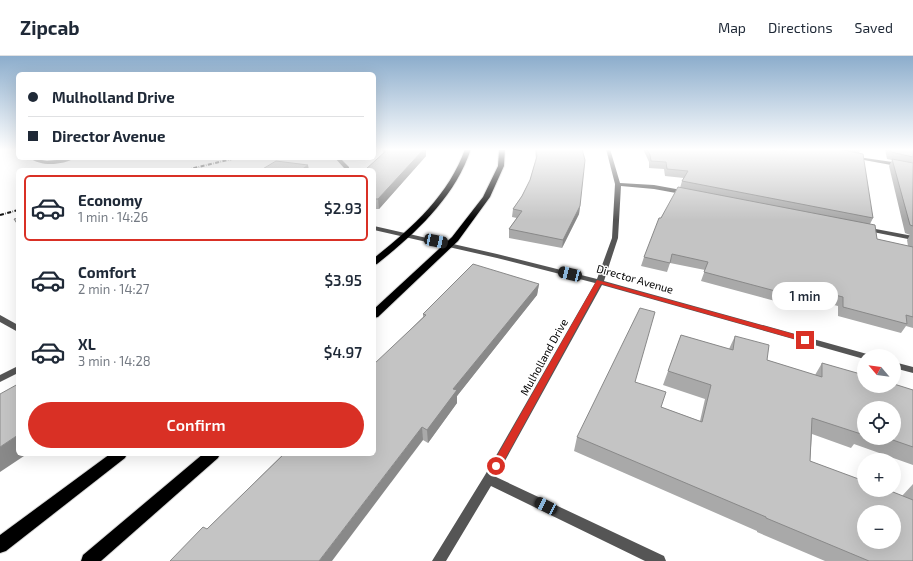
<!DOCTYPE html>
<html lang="en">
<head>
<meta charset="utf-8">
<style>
	body { margin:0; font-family:"Exo 2",sans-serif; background:#f6f6f7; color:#1f2937; height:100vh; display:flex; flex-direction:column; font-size:15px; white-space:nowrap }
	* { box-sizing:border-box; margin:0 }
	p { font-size:13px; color:#747a83 }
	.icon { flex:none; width:22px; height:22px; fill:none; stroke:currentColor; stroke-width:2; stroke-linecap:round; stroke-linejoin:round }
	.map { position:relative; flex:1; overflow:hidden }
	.panel { position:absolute; left:16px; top:112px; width:360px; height:288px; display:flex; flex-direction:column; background:#fff; border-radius:6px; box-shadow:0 4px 16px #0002 }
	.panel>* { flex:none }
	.top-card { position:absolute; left:16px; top:16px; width:360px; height:88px; border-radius:6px; box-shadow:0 4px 16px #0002; display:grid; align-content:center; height:88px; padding:0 12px; background:#fff }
	.needle { width:26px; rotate:299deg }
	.fabs { position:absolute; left:857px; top:293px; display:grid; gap:8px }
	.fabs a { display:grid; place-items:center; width:44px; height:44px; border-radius:50%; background:#fff; box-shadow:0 4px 16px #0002; font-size:20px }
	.end { position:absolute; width:18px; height:18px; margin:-9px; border:5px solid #d93025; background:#fff; box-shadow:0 0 0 2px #fff }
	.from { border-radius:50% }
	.bubble { position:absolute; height:28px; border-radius:14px; background:#fff; box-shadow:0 4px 16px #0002; font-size:13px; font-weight:600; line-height:28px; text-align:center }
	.car { position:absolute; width:12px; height:24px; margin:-12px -6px; border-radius:5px; box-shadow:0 0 3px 1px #0007; background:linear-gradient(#222 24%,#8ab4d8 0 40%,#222 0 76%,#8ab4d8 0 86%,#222 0) }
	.top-card b { display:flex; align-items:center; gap:14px; height:38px; font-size:15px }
	.top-card b+b { border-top:1px solid #e0e1e3 }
	.top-card i { width:10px; height:10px; background:#1f2937 }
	ul { padding:7px 0 0; list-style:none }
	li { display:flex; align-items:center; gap:12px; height:66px; margin:0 8px 6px; padding:0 4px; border:2px solid transparent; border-radius:6px }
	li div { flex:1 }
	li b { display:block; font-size:15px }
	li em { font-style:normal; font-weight:600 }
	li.on { border-color:#d93025 }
	li>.icon { width:36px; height:36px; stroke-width:1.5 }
	.primary-button { display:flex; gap:8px; margin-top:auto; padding:8px 12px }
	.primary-button a { flex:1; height:46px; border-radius:24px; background:#d93025; color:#fff; font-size:16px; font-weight:600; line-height:46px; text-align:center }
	header { display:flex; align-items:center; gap:24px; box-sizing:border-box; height:56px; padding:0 20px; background:#fff; border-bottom:1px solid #e0e1e3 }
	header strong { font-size:19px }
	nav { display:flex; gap:22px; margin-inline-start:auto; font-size:14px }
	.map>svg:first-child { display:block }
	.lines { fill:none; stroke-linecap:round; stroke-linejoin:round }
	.primary-casing { stroke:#dbdbdb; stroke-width:2 }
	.minor { fill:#555; fill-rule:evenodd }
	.primary { fill:#000; fill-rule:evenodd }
	.rail { stroke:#000; stroke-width:2; stroke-dasharray:4 1.5 0.5 1.5; stroke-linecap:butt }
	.wall { fill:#a9a9a9; fill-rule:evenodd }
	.shaded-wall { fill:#898989 }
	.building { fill:#c4c4c4; stroke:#898989; fill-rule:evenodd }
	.route { fill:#d93025 }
	.labels { text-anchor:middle; stroke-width:3; stroke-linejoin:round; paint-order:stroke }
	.street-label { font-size:11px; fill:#000; stroke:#fff }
</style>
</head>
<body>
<header>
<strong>Zipcab</strong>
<nav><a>Map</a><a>Directions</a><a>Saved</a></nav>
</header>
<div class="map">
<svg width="913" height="505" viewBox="0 0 913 505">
	<rect width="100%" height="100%" fill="#fff"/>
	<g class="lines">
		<defs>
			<g id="primary">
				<path d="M465,93H471C455,141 416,177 377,208L374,209V202C411,173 449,139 465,93Z"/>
				<polygon points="499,93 505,93 504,110 490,141 458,185 378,261 374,262 374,253 452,181 483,141 498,110"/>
				<polygon points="110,398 127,398 125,402 6,495 0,497 0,479"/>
				<polygon points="203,398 220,398 218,402 101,505 81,505 83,499"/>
			</g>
		</defs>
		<use href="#primary" class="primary-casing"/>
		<g class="minor">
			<polygon points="14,93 18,93 18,95"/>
			<polygon points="606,93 610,93 620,127 654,129 687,135 690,137 687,139 654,133 621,130 618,182 604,225 867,298 868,300 864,300 864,303 602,229 496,421 664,500 666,505 645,505 491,430 446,505 432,505 485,419 595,227 497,202 374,174 374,170 497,198 597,223 612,182 615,128"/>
			<polygon points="851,100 913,109 913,113 853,102 851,102"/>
			<path d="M30,102L47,105L75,102C63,109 41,111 30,102Z"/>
			<polygon points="335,102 340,102 349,111 349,113 342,114 344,112"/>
			<polygon points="865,171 913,180 913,184 863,174 862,173"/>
			<polygon points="0,259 18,269 18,276 0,266"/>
			<polygon points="894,306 913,311 913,317 894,312"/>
			<polygon points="18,310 18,317 0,326 0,319"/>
		</g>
		<use href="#primary" class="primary"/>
		<g class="rail">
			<polyline points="186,114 236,102"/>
			<polyline points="0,159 18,154"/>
		</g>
	</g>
	<g class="wall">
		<polygon points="381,93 426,93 426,100 379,153 374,153 374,114 384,97"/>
		<polygon points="535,93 582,93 580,150 579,158 562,192 509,182 509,173 517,162 512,161 513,153 522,140 530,124 536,103"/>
		<polygon points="643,93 776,93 786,95 786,93 861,93 859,97 873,162 870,168 877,183 908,190 907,184 910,179 905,177 889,110 892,104 887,103 885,93 913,93 913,272 906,270 901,277 838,260 838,250 798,240 794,250 701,225 705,214 670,207 667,216 641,210 644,201 661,162 680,132 682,125 684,122 665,120 664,113 649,112 649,106"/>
		<polygon points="539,228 537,239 457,340 457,347 428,387 423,384 207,473 423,261 423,258"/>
		<path d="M681,279L729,293L735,280L767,304L815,319L822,307L913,334V409L854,388L851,392L812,378L810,405L902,440L913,428V505H825L757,476V475L574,395L577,381L635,326L661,351L700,365L705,343L663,329ZM864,352L894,382H864Z"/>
	</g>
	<g class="shaded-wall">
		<polygon points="424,93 426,93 426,100 379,153 378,143"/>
		<polygon points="308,109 309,114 301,114"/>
		<polygon points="580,150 579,158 562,192 563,184"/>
		<polygon points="539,228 537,239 457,340 457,347 428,387 427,374 453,333"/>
		<polygon points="422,371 423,384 332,505 319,505"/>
		<polygon points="18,379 18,398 27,398 0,416 0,391"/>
	</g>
	<g class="building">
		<polygon points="388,93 424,93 378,143 374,143 374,114 365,114"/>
		<polygon points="536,93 582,93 585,104 580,150 563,184 509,173 522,155 513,153 522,140 530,124 537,100"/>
		<polygon points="647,93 776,93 786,95 786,93 838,93 863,98 873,162 682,125 688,115 667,113 666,106 651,105 650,99"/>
		<polygon points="890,93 913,93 913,101 891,96"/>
		<polygon points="892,103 913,107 913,170 910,169"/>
		<polygon points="276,105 308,109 301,114 261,114"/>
		<polygon points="678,131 875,169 877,183 913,191 913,261 906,259 907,268 843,251 843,241 799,230 798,241 704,216 708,206 672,198 670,207 644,201 659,162 661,162"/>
		<polygon points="18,162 18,169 14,163"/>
		<polygon points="473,208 539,228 453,333 457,334 427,374 422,371 319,505 170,505 203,471 207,473 284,398 374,398 374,308 426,259 423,258"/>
		<path d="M640,252L655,256L635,326L666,336L661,351L702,366L711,329L668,315L681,279L733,294L735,280L769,289L767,304L822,321V307L864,319V330H894V328L913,334V391L887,382H894V352H864V374L861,373V378L812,362L810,405L864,425V434H888L913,444V505H869L766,462V461L577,381ZM864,456H894V486H864Z"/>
		<polygon points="18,328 18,379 0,391 0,338"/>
	</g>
	<linearGradient id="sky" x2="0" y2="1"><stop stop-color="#8cadcc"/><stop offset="0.57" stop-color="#fff"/><stop offset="1" stop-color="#fff" stop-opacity="0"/></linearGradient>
	<rect width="913" height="164" fill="url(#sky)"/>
	<polygon class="route" points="597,224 808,282 809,284 805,286 601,228 500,412 493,412 492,410 493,407"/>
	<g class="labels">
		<g class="street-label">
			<text transform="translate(635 223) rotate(16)" y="4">Director Avenue</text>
			<text transform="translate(544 301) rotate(-61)" y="4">Mulholland Drive</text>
		</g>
	</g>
</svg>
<div class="fabs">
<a><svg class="needle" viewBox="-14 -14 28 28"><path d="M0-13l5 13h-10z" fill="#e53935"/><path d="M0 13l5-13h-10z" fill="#747a83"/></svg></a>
<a><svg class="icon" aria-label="locate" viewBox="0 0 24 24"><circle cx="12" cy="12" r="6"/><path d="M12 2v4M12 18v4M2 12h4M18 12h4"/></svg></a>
<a>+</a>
<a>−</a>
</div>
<i class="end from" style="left:496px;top:410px"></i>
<i class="end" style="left:805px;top:284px"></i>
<div class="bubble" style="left:772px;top:226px;width:66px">1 min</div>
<i class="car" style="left:436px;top:185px;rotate:102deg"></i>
<i class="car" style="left:570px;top:218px;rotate:284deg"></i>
<i class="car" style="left:546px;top:450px;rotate:296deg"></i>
<div class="top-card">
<b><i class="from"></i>Mulholland Drive</b>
<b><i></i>Director Avenue</b>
</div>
<section class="panel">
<ul>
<li class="on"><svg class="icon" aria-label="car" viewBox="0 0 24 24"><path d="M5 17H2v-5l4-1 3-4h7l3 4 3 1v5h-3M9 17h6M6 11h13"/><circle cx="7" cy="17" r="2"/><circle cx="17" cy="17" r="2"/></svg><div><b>Economy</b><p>1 min · 14:26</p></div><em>$2.93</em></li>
<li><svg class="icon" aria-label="car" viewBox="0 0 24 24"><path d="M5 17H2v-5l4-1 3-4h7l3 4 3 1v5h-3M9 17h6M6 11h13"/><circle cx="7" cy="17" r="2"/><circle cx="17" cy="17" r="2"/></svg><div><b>Comfort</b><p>2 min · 14:27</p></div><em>$3.95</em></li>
<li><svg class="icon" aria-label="car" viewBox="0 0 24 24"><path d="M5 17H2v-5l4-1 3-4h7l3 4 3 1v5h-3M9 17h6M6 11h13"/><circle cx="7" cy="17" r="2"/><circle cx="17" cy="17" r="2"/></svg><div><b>XL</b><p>3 min · 14:28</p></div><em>$4.97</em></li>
</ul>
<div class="primary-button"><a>Confirm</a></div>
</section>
</div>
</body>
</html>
